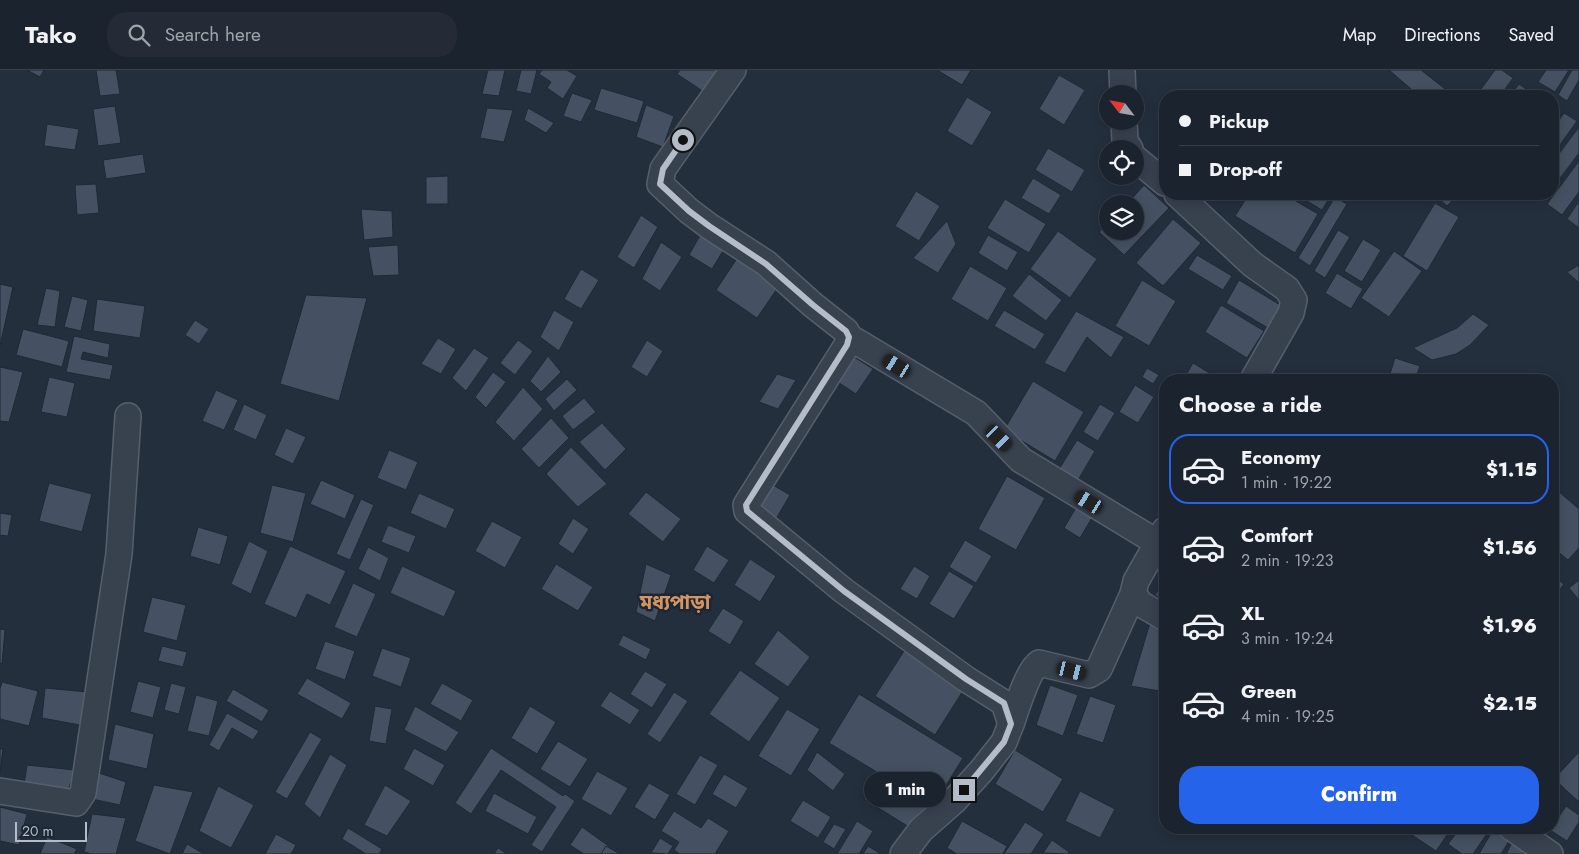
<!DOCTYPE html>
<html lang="en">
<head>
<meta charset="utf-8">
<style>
	body { margin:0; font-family:Jost,"Noto Sans Bengali",sans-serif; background:#242b36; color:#f1f3f6; height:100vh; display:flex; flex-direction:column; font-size:19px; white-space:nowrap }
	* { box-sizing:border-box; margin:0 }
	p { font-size:16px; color:#a0a4aa }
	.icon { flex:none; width:28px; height:28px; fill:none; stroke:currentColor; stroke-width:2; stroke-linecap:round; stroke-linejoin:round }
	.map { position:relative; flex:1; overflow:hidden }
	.sheet { position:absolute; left:1159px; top:304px; width:400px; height:460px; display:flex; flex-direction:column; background:#1b232e; border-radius:20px; box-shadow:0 2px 12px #0003,0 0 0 1px #39404a }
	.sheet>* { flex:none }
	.guide { position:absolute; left:1159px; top:20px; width:400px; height:110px; border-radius:20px; box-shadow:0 2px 12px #0003,0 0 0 1px #39404a; display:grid; align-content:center; height:110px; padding:0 20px; background:#1b232e }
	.needle { width:32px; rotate:301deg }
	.fabs { position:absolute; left:1099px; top:15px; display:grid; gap:10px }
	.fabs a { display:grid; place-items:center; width:45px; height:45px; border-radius:50%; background:#1b232e; box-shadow:0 2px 12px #0003,0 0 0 1px #39404a; font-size:25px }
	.scale { position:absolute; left:15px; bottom:12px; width:72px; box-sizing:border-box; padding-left:5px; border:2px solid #b4bcc9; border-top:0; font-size:14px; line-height:18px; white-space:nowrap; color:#b4bcc9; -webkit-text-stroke:4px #1d2633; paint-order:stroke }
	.end { position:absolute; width:22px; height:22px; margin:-11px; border:6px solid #b4bcc9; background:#111; box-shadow:0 0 0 2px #111 }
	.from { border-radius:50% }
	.bubble { position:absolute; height:35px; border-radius:18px; background:#1b232e; box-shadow:0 2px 12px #0003,0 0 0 1px #39404a; font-size:16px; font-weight:800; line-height:35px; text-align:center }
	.car { position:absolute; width:15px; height:30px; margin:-15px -8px; border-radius:6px; box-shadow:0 0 4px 1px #0007; background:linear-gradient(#222 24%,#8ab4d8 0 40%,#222 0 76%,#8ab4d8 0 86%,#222 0) }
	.guide b { display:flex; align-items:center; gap:18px; height:48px; font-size:19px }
	.guide b+b { border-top:1px solid #39404a }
	.guide i { width:12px; height:12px; background:#f1f3f6 }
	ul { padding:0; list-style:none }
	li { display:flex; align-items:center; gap:15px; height:70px; margin:0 10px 8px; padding:0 10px; border:2px solid transparent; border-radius:20px }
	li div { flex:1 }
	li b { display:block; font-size:19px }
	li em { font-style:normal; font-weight:800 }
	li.on { border-color:#2563eb }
	li>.icon { width:45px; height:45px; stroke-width:1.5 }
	h2 { padding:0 20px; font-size:22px; line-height:60px }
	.cta { display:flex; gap:10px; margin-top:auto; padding:10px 20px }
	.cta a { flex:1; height:58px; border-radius:20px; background:#2563eb; color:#fff; font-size:20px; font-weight:800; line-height:58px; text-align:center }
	header { display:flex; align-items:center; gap:30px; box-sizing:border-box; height:70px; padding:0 25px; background:#1b232e; border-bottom:1px solid #39404a }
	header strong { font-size:24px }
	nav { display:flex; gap:28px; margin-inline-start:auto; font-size:18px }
	.search { width:350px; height:45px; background:#242b36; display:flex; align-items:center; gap:12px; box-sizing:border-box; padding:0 18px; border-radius:20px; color:#a0a4aa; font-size:19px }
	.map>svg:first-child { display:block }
	.building { fill:#455162; stroke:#1f2835 }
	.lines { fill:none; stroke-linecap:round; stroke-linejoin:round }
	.minor-casing { stroke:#565f6c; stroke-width:28 }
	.minor { stroke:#38414e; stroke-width:25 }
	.route { stroke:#b4bcc9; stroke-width:6 }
	.labels { text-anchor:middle; stroke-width:5; stroke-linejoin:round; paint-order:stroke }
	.quarter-label { font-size:20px; font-weight:bold; fill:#d59563; stroke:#1d2633 }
</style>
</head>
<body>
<header>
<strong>Tako</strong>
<div class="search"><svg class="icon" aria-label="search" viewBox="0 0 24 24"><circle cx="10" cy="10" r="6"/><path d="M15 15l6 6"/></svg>Search here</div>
<nav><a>Map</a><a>Directions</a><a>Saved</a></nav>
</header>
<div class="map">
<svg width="1579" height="784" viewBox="0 0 1579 784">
	<rect width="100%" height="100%" fill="#242f3e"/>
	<g class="building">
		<polygon points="27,0 44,0 40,7"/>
		<polygon points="96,0 116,0 120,24 100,26"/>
		<polygon points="488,0 505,0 499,26 482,24"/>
		<polygon points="521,0 537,0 531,24 516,21"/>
		<polygon points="542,0 567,0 577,6 563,29 547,18 551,12 539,4"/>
		<polygon points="680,0 721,0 704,22 677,4"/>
		<polygon points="937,0 971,0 962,15"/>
		<polygon points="1389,0 1421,0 1454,26 1419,26"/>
		<polygon points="1495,0 1502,0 1513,8 1500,26 1476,26"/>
		<polygon points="1546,0 1569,0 1555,22 1538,12"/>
		<polygon points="1572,0 1579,0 1579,10 1567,31 1558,25"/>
		<polygon points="1059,5 1085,20 1064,55 1039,39"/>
		<polygon points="1519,14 1532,23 1530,26 1510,26"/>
		<polygon points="601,18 644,31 637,53 594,40"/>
		<polygon points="572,23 592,30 581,52 563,46"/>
		<polygon points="967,27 992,42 972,76 947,61"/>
		<polygon points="646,35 674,46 663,77 636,67"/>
		<polygon points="115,36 121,73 98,76 93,39"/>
		<polygon points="487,38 513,40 504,72 480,68"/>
		<polygon points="528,38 554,53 546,63 524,50"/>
		<polygon points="1564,43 1577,51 1552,86 1552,60"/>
		<polygon points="47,54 79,59 75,80 44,76"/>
		<polygon points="1579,57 1579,83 1552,119 1552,93"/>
		<polygon points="1048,78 1085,100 1072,122 1035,100"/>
		<polygon points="143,84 146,103 106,109 103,90"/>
		<polygon points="1579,91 1579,122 1562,145 1547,134"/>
		<polygon points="448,106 448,134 426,134 426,107"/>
		<polygon points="1033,108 1061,125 1049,144 1021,128"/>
		<polygon points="96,114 99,143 77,145 75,115"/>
		<polygon points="1144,115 1169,138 1124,185 1099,162 1108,154 1108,161 1135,161 1135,134 1127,134"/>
		<polygon points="916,121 940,136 919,171 895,156"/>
		<polygon points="1249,124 1284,124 1318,144 1295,183 1235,146"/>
		<polygon points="1295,124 1332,124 1322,140"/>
		<polygon points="1433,124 1459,124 1447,136"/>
		<polygon points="1335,127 1347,134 1310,196 1298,188"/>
		<polygon points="1005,129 1046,154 1029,183 987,158"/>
		<polygon points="1579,131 1579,158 1567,149"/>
		<polygon points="1435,133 1459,147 1427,201 1403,186"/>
		<polygon points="361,139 392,141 393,167 364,170"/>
		<polygon points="641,145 658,157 634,198 617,187"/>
		<polygon points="1173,149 1201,173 1163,216 1136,193"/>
		<polygon points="947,151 956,174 938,203 913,188"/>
		<polygon points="1338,160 1350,167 1325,208 1314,201"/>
		<polygon points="1058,161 1097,189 1070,228 1030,199"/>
		<polygon points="702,162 726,176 712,199 689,185"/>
		<polygon points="988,165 1018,182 1007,201 978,183"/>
		<polygon points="1363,169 1381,180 1362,212 1344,201"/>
		<polygon points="661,172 682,187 660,221 642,209"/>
		<polygon points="398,175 399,205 373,206 368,177"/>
		<polygon points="1394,181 1422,201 1389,247 1361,228"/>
		<polygon points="1197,185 1232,206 1223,220 1188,199"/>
		<polygon points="738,187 779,216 757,248 716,220"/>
		<polygon points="1579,195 1579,213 1567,202"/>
		<polygon points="970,196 1007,218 988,251 951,229"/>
		<polygon points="581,199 599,210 581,239 564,229"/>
		<polygon points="1337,203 1363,219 1351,239 1325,223"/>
		<polygon points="1029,204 1062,230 1046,251 1012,226"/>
		<polygon points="1142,210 1176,231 1149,276 1115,256"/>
		<polygon points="1239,210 1282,236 1268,258 1226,233"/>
		<polygon points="0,214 13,217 0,276"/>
		<polygon points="46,218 60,221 55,257 37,255"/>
		<polygon points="306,225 367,228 339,331 280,314"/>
		<polygon points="72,226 88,230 81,261 64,257"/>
		<polygon points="97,229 145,236 140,268 93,261"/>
		<polygon points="1221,235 1264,261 1247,288 1205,262"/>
		<polygon points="554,240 574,252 559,281 540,267"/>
		<polygon points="1004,240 1045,264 1035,280 994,256"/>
		<polygon points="1076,241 1124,267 1111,288 1087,267 1065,303 1044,293"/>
		<polygon points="1473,244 1489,255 1470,275 1456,284 1432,290 1413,278 1457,258"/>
		<polygon points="195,250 209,259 199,274 185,265"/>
		<polygon points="23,259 69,271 62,297 16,285"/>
		<polygon points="74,266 110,274 108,288 83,282 81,289 113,295 110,310 66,302"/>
		<polygon points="438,268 456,279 441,304 421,294"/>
		<polygon points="518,270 533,281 515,305 500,293"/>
		<polygon points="647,270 663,281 647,307 631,297"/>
		<polygon points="474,278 489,288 466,321 452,308"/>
		<polygon points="846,282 873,299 856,324 830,307"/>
		<polygon points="548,286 561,302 541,322 530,311"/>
		<polygon points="1395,288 1420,296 1415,310 1388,310"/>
		<polygon points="1193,293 1221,310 1183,310"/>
		<polygon points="0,297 23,302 9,352 0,351"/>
		<polygon points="1147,298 1159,305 1153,314 1142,307"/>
		<polygon points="493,302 506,312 486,338 475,327"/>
		<polygon points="777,304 796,310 778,339 759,332"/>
		<polygon points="49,307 75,313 67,347 41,342"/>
		<polygon points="567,309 577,320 554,341 545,329"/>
		<polygon points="1033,311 1084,342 1055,391 1004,360"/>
		<polygon points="1135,315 1154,327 1138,353 1119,342"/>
		<polygon points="523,317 543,339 514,371 495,352"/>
		<polygon points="216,320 238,330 224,360 202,351"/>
		<polygon points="584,328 596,342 573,360 562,346"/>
		<polygon points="244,334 267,345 256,370 233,360"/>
		<polygon points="1100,334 1115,343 1098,371 1083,362"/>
		<polygon points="551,348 569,368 539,398 521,379"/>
		<polygon points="602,353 626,379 605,400 579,372"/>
		<polygon points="286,358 306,367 293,394 274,385"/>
		<polygon points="1077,370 1095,381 1077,412 1058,401"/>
		<polygon points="571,377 607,414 578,437 546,404"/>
		<polygon points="389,380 418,392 406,420 377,408"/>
		<polygon points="1007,406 1045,428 1016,480 978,459"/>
		<polygon points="321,410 355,425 345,449 310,434"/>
		<polygon points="768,412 790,425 776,449 754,435"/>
		<polygon points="49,413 92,424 82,462 39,451"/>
		<polygon points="272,415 306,423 293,472 260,463"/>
		<polygon points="1557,420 1579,439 1579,478 1568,490 1552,477 1552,426"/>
		<polygon points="646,422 681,449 663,472 628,444"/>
		<polygon points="419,423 455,439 446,459 410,443"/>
		<polygon points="361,429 374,435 350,490 336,484"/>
		<polygon points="1077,436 1093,446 1080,468 1064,458"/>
		<polygon points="0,443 12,445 8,466 0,465"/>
		<polygon points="573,448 589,459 573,484 558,474"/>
		<polygon points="492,451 522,467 505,498 475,481"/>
		<polygon points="388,455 416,466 409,483 381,472"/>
		<polygon points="198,457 228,466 220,495 190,486"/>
		<polygon points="965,470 992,486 976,513 949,497"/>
		<polygon points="249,471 268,481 251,524 231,514"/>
		<polygon points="290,476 346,501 330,535 307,524 296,548 264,534"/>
		<polygon points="707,476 729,490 714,513 693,500"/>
		<polygon points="368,477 389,488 380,511 358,499"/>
		<polygon points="750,489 776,506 760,532 734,515"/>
		<polygon points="556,494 593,517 578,541 541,519"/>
		<polygon points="646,494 671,505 655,551 636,542"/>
		<polygon points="402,496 456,521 444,547 390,523"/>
		<polygon points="914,496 930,506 917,529 900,519"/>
		<polygon points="949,501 974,516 954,549 929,534"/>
		<polygon points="1552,505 1564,514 1552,531"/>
		<polygon points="1165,509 1165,531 1155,525"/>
		<polygon points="1579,510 1579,530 1569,518"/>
		<polygon points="353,513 376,524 357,567 334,557"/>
		<polygon points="152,527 186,535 177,571 143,562"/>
		<polygon points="723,538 744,551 730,575 708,561"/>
		<polygon points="1153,543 1165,550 1165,622 1131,616"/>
		<polygon points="0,559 5,560 2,594 0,593"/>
		<polygon points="778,560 810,587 788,617 754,594"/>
		<polygon points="623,565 651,579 646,590 618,575"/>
		<polygon points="325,571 355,581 345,610 315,599"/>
		<polygon points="162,576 187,582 183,597 158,591"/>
		<polygon points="382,578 411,588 401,617 372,606"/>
		<polygon points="906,578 966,616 935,665 875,626"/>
		<polygon points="740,600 780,628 749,672 709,644"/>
		<polygon points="645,601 667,614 652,638 630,624"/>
		<polygon points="307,608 351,633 342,649 297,624"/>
		<polygon points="138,611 161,617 153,648 130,642"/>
		<polygon points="2,612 38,621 29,656 0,649 0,619"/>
		<polygon points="171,613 186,617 179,644 164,640"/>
		<polygon points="442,613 473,630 461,651 430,634"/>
		<polygon points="1050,615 1078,625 1063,666 1036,655"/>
		<polygon points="45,618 87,622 80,655 42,648"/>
		<polygon points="233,619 269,640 262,652 226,631"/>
		<polygon points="610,621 640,640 630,655 600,636"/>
		<polygon points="674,622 688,631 660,673 647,664"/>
		<polygon points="859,624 963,688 917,762 864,729 880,704 829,673"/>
		<polygon points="196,625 218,631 209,666 187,661"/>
		<polygon points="1090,626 1116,635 1103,673 1076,664"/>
		<polygon points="375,636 392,639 386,674 369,671"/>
		<polygon points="415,636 459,662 446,682 404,660"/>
		<polygon points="530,636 556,652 537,684 511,668"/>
		<polygon points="787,639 820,659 791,706 758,686"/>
		<polygon points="227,643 259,661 253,670 232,658 219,681 209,675"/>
		<polygon points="115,654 154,664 147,699 108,690"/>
		<polygon points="310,662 322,669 287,729 275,722"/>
		<polygon points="558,671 588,689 570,717 540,699"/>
		<polygon points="414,678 445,695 433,716 403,699"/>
		<polygon points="491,678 563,726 565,724 575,731 542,782 531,775 556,737 501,700 471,744 455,733"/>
		<polygon points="0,679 3,679 0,702"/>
		<polygon points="1015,680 1063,709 1043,742 995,714"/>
		<polygon points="817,682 845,704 833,721 807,700"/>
		<polygon points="1579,682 1579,732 1554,709"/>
		<polygon points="330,684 347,695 320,748 304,734"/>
		<polygon points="700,685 718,695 695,735 676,724"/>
		<polygon points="27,695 75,700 67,724 23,722"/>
		<polygon points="597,701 628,718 611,746 581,729"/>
		<polygon points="99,703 126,712 120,735 92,729"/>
		<polygon points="724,704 748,718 736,738 712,724"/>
		<polygon points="649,713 670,725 655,750 634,737"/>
		<polygon points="154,715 193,722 170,784 135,771"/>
		<polygon points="385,715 411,731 387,766 364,755"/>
		<polygon points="218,716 254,735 231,778 199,761"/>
		<polygon points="1080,721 1115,739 1100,768 1065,751"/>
		<polygon points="494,723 537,747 528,764 485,741"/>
		<polygon points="1552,725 1558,728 1552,738"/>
		<polygon points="803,730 831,747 818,768 790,751"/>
		<polygon points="1566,736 1579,745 1579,752 1567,771 1550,760"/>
		<polygon points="0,737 27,744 19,775 0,771"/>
		<polygon points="674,741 701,758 708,748 729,761 715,784 680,784 674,780 679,772 661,761"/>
		<polygon points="92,744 126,748 116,784 92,784 84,782"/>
		<polygon points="857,751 873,761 859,784 837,784"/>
		<polygon points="962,751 1007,776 1003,784 957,784 947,778"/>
		<polygon points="1025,752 1044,764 1031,784 1004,784"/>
		<polygon points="834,754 846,759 834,779 823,772"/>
		<polygon points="582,757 610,777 605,784 584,784 570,775"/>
		<polygon points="348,758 382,779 379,784 366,784 342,769"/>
		<polygon points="1404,758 1452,758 1436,781 1403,759"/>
		<polygon points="1460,758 1491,758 1473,784 1462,784 1448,774"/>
		<polygon points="1494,758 1499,758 1512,766 1501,784 1479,784"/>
		<polygon points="276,764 296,775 291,784 265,784"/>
		<polygon points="47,767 77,779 74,784 40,784"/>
		<polygon points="660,768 673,776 668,784 651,783"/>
		<polygon points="1514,769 1530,777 1527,784 1506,784"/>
		<polygon points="1052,770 1069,782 1068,784 1043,783"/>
		<polygon points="187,774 204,784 182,784"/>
		<polygon points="606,776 620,784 601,784"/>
		<polygon points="868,776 881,784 863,784"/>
		<polygon points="498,778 507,784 494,784"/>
	</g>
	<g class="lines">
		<defs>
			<g id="minor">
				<polyline points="733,0 663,99 660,114 689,141 709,156 766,193 813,235 846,261 849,267 847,275 746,435 747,441 844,521 966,609 1004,633 1011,654 1004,672 982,700 954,731 921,760 903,784"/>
				<polyline points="1122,0 1123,24"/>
				<polyline points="1124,51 1125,71 1130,79"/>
				<polyline points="1135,88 1165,113"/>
				<polyline points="1177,124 1252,194 1287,219 1294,230 1291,243 1253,310"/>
				<polyline points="849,267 976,343 1021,390 1158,473"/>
				<polyline points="1165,460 1136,511 1133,524 1141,534 1165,548"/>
				<path d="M1011,654C1016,640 1028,600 1039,593L1089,605L1099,599L1133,524"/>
				<polyline points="0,721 76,733 83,723 119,484 128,346"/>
				<polyline points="1512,758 1550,784"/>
			</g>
		</defs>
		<use href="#minor" class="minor-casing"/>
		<use href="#minor" class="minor"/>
	</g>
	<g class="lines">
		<polyline class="route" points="683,70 663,99 660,114 689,141 709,156 766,194 813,235 846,261 849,267 847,275 746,435 747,441 844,521 966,609 1004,633 1011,654 1004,672 964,720"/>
	</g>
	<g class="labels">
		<g class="quarter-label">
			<text x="675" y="539">মধ্যপাড়া</text>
		</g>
	</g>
</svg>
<div class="fabs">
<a><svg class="needle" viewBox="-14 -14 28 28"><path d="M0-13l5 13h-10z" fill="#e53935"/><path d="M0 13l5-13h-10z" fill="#a0a4aa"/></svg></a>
<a><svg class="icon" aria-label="locate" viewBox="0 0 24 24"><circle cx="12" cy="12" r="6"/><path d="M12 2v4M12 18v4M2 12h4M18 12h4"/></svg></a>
<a><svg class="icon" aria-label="layers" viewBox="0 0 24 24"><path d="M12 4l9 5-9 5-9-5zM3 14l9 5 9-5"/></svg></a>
</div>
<div class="scale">20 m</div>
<i class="end from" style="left:683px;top:70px"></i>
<i class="end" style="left:964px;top:720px"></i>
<div class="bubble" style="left:864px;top:702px;width:82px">1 min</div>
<i class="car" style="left:897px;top:296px;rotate:301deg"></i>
<i class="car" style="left:999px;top:368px;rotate:135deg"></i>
<i class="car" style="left:1089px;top:432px;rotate:301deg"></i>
<i class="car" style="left:1072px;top:601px;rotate:104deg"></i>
<div class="guide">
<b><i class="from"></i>Pickup</b>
<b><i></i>Drop-off</b>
</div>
<section class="sheet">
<h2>Choose a ride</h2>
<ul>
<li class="on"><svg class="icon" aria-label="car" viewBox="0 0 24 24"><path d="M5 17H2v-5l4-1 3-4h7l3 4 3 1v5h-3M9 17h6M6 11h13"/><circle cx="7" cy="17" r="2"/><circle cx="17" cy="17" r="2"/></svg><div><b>Economy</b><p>1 min · 19:22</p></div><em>$1.15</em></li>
<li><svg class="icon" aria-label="car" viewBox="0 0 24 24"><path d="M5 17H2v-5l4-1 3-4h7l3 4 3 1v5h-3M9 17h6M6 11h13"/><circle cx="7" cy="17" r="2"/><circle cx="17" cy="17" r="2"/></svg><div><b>Comfort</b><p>2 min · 19:23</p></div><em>$1.56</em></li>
<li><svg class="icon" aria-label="car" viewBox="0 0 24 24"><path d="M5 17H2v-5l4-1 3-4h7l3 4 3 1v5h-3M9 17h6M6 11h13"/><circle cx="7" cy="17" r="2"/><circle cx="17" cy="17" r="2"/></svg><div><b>XL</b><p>3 min · 19:24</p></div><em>$1.96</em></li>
<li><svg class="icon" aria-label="car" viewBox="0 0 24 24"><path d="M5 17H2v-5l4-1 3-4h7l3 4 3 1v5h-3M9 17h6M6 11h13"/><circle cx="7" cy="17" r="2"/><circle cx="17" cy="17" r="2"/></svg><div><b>Green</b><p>4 min · 19:25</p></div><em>$2.15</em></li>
</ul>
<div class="cta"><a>Confirm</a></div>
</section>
</div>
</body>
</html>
